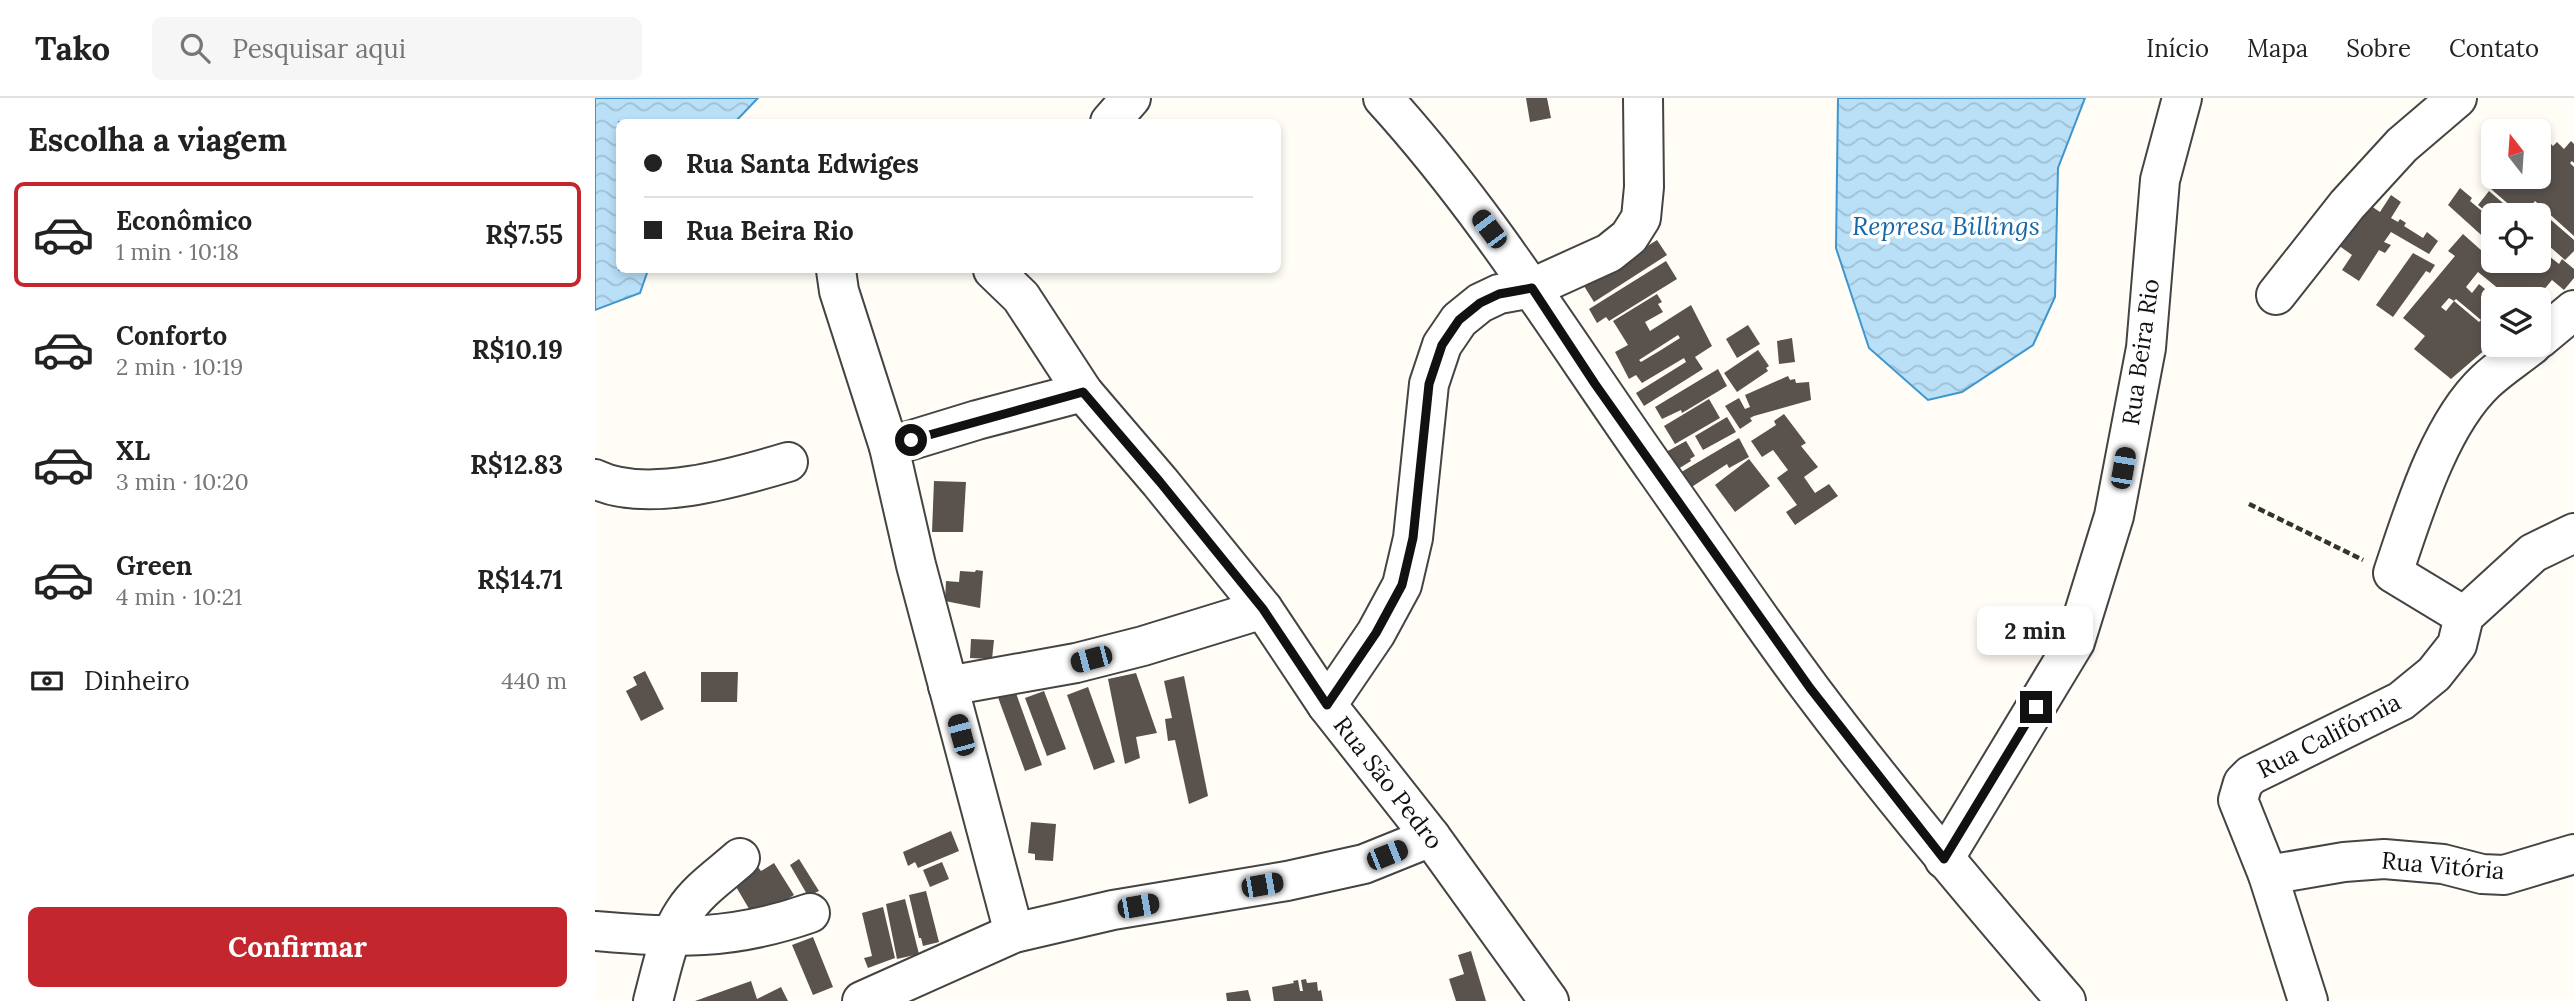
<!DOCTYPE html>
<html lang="pt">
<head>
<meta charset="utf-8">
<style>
	body { margin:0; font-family:Lora,serif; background:#f6f6f6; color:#222; height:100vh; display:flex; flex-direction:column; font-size:26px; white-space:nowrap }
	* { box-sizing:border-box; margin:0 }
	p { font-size:23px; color:#767676 }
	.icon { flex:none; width:38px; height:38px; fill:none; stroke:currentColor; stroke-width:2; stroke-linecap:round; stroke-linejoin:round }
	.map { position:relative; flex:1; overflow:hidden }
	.panel { display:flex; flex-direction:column; background:#fff; width:595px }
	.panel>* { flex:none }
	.guide { position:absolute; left:21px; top:21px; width:665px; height:154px; border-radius:10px; box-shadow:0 4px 10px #0003; display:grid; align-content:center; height:154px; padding:0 28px; background:#fff }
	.needle { width:46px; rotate:343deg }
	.tools { position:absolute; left:1886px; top:21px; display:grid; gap:14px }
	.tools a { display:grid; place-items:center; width:70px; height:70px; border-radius:10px; background:#fff; box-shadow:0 4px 10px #0003; font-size:35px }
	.end { position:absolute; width:32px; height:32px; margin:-16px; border:9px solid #111; background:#fff; box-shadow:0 0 0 4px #fff }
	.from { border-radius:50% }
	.bubble { position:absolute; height:49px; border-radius:10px; background:#fff; box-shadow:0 4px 10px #0003; font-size:23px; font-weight:800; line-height:49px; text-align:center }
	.car { position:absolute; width:21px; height:42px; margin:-21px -10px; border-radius:9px; box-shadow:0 0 5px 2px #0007; background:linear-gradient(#222 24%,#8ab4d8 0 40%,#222 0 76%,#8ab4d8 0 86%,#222 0) }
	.guide b { display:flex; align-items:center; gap:24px; height:66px; font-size:26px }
	.guide b+b { border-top:2px solid #e0e0e0 }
	.guide i { width:18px; height:18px; background:#222 }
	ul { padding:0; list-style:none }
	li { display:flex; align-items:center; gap:21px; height:105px; margin:0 14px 10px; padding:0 14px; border:4px solid transparent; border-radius:10px }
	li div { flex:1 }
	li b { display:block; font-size:26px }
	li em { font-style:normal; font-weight:800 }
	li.selected { border-color:#c4262e }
	li>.icon { width:63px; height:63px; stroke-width:1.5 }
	h2 { padding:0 28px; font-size:32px; line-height:84px }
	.pay { display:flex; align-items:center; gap:18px; height:77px; padding:0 28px; font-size:26px }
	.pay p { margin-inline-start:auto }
	.action { display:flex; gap:14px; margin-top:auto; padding:14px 28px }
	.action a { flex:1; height:80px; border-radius:10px; background:#c4262e; color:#fff; font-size:28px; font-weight:800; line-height:80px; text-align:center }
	header { display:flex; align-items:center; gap:42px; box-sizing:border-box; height:98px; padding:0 35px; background:#fff; border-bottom:2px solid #e0e0e0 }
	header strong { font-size:33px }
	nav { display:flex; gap:38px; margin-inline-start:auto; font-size:24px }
	.search { width:490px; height:63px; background:#f6f6f6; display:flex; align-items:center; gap:18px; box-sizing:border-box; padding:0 24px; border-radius:10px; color:#767676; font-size:26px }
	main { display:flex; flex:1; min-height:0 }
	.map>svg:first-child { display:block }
	.water { fill:url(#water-waves); stroke:#3f96cf; stroke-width:2 }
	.building { fill:#5a524d; fill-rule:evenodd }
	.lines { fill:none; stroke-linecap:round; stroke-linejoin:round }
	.minor-casing { stroke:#444; stroke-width:42 }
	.path { stroke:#333; stroke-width:4.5; stroke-dasharray:7 3.5; stroke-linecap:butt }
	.minor { stroke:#fff; stroke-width:38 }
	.route { stroke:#111; stroke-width:9 }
	.labels { text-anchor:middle; stroke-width:7; stroke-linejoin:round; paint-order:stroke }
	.street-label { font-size:24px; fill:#111; stroke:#fff }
	.water-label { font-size:26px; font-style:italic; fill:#1768a6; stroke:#fff }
</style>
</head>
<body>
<header>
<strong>Tako</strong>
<div class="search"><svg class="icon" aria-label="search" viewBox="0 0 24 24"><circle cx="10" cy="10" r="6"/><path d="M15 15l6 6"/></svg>Pesquisar aqui</div>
<nav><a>Início</a><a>Mapa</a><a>Sobre</a><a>Contato</a></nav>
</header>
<main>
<section class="panel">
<h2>Escolha a viagem</h2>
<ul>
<li class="selected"><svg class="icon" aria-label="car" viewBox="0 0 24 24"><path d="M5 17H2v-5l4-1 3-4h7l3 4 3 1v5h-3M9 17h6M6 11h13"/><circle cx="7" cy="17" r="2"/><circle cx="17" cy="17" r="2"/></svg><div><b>Econômico</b><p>1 min · 10:18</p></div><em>R$7.55</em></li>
<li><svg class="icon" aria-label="car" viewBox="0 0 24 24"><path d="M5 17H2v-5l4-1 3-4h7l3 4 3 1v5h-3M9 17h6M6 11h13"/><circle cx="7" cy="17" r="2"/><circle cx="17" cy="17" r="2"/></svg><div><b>Conforto</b><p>2 min · 10:19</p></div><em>R$10.19</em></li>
<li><svg class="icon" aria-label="car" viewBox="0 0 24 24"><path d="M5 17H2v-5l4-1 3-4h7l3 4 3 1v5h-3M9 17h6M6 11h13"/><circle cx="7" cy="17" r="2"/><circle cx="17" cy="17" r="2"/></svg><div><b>XL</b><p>3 min · 10:20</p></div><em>R$12.83</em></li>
<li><svg class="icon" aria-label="car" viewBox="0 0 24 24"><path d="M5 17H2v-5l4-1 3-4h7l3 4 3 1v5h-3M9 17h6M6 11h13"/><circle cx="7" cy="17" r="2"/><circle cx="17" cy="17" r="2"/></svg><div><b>Green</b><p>4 min · 10:21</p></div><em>R$14.71</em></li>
</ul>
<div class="pay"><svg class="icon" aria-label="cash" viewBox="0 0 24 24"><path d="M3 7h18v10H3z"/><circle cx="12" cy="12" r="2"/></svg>Dinheiro<p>440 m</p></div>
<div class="action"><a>Confirmar</a></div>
</section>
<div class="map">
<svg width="1979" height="903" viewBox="0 0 1979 903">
	<defs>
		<pattern id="water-waves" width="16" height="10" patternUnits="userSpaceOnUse" patternTransform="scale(1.75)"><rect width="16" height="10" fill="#b9e0f7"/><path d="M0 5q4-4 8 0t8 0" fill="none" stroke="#9ebfd3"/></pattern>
	</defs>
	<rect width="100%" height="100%" fill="#fffdf5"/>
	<g class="water">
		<polygon points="0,0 163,0 140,24 24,24 24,172 53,172 45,195 0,212"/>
		<polygon points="1243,0 1490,0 1463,70 1460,199 1438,247 1367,294 1333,302 1274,250 1241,150"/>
	</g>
	<g class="building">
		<polygon points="931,0 952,0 956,20 935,24"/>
		<polygon points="1951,41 1958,48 1962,44 1969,51 1976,43 1979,46 1979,65 1977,63 1975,65 1979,69 1979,138 1940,103 1929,117 1926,117 1888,84 1899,72 1899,79 1944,79 1944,49"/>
		<path d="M1865,90L1877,100L1875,103L1899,123V163H1944V150L1964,166L1967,161L1979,171V180L1969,192L1957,182L1947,194L1951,197L1944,204V201H1924L1914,192L1910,196L1883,174L1871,189L1877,195L1884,186L1902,201H1899V244L1856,281L1819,251L1830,238L1808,220L1860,158L1853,153L1868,136L1887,153L1894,144L1853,107ZM1854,200L1859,203L1861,201L1886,222L1884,224L1859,203L1851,213L1846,209Z"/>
		<polygon points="1894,93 1922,117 1899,117 1899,120 1883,107"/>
		<polygon points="1796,97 1806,104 1796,120 1803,124 1805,121 1811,125 1809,128 1828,140 1832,134 1843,143 1834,156 1796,134 1789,144 1796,147 1790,155 1784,152 1764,183 1747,172 1757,157 1743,147 1770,104 1785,114"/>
		<polygon points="1941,109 1979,142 1979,153 1970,162 1944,139 1944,117 1934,117"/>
		<polygon points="1062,142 1072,157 999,204 989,188"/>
		<polygon points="1818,155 1840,167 1835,175 1831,173 1798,219 1781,207"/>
		<polygon points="1071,163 1082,181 1014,223 1011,219 1002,225 994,211"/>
		<path d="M1062,196L1067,204L1063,206L1068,214L1050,224L1055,233L1096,207L1117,248L1100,259L1108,271L1049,308L1041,295L1091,264L1089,260L1047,285L1041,277L1034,281L1020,254L1033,247L1018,223ZM1083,237L1085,240L1066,252L1046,264L1044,262Z"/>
		<polygon points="1153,227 1165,246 1142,260 1131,241"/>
		<polygon points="1197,240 1200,264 1184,266 1182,243"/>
		<polygon points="1163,252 1174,268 1171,270 1173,273 1142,294 1129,275"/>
		<polygon points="1123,271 1132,288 1087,315 1086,312 1067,321 1060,309"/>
		<polygon points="1193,278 1195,282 1200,281 1201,285 1214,284 1216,302 1159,318 1155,320 1157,323 1145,331 1130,308 1144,300 1150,311 1155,309 1150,297"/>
		<polygon points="1114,301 1125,320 1080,346 1069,328"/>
		<polygon points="1189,316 1211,345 1206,348 1223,369 1209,379 1220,395 1234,386 1243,398 1200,427 1191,414 1202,407 1182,380 1193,372 1178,352 1167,359 1156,343 1181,327 1179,323"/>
		<polygon points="1132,319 1141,334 1108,352 1100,338"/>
		<polygon points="1144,340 1154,359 1134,370 1132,366 1092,392 1083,376"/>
		<polygon points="1091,343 1100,358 1095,361 1096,363 1083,371 1062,359"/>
		<polygon points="1154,361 1175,388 1140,414 1120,387"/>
		<polygon points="339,383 371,384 368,434 337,434"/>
		<polygon points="381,472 388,473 385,510 350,503 351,483 364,484 365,473 380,474"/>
		<polygon points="376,541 399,542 397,561 375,560"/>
		<polygon points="50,573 69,611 46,623 31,593 42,587 38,579"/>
		<polygon points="106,574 143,574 142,604 106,604"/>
		<polygon points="541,575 562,635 541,639 545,660 530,666 513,581"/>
		<polygon points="589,578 613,698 594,706 580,642 573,643 570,621 577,620 569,583"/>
		<polygon points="418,587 447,667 430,673 401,594"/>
		<polygon points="493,589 520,664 499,672 472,597"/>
		<polygon points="449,593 471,651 452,658 430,600"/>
		<polygon points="436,724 461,726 458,763 440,762 440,756 433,755"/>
		<polygon points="356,733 364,753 323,770 320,764 313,768 308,754"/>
		<polygon points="204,761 224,793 213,798 195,767"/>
		<polygon points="347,764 354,781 335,789 328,772"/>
		<polygon points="179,765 199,797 160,821 140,787 153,780 151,776 163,769 166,773"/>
		<polygon points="331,793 344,844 328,848 326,840 324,840 314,797"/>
		<polygon points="310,801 324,856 302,861 291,806"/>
		<polygon points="288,809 300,860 273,870 269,860 277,858 267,815"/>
		<polygon points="218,839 238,889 218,897 197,847"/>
		<polygon points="876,853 891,903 861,903 854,881 869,876 863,857"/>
		<polygon points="711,881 712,885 722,884 723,893 726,892 728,903 679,903 677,889 699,885 698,883 703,882 705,893 708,893 706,882"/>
		<polygon points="156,883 162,901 186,889 193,903 100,903"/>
		<polygon points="653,892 656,903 632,903 631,895"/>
	</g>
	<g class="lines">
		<defs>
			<g id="minor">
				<path d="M788,0C892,114 972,246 1061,372C1112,444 1162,519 1215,590C1296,698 1383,801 1471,903"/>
				<polyline points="515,24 536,0"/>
				<polyline points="241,172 244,193 294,349 321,467 419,835"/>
				<polyline points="398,172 426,199 488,294 565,384 668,511 732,607 836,739 954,903"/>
				<polyline points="1681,197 1752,107 1807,47 1862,0"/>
				<polyline points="1944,241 1979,212"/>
				<polyline points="294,349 382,322 488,294"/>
				<path d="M0,381C51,406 140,380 193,364"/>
				<path d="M1869,518L1798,475C1818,416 1844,327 1891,283C1905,270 1922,259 1937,247"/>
				<polyline points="353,588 481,565 548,548 668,511"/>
				<polyline points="732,607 781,535 807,487 818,440 834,286 847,247 864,222 885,205 904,196 937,190 1014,155 1034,139 1046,120 1049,89 1048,0"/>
				<polyline points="1349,761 1480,544 1519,418 1551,250 1565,82 1587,0"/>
				<polyline points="1673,777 1749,764 1789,761 1848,766 1887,776 1909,777 1979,756"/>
				<path d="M0,833C82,840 135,843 215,815"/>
				<path d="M58,903C66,874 72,839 89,814C103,792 126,777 145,760"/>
				<polyline points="267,903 419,835 518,812 692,783 769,766 836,739"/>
				<polyline points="1713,903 1673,777 1643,702 1648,685 1656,677 1806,603 1839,576 1862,547 1869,518 1938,455 1979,435"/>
			</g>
		</defs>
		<use href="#minor" class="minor-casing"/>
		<polyline class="path" points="1654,406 1768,462"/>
		<use href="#minor" class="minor"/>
	</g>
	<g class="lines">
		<polyline class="route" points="316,342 488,294 565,384 668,511 732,607 781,535 807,487 818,440 834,286 847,247 864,222 885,205 904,196 937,190 1000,286 1215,590 1349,761 1441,609"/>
	</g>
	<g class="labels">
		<g class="street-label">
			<text transform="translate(1546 254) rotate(-82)" y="8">Rua Beira Rio</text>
			<text transform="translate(1734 638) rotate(-27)" y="8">Rua Califórnia</text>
			<text transform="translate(793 685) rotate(52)" y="8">Rua São Pedro</text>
			<text transform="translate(1848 768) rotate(5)" y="8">Rua Vitória</text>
		</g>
		<g class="water-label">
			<text x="1351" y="137">Represa Billings</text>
		</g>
	</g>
</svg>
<div class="tools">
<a><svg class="needle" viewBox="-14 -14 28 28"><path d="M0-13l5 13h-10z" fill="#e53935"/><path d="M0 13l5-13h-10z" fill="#767676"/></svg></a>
<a><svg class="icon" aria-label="locate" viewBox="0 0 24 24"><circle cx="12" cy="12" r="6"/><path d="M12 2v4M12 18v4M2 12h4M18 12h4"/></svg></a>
<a><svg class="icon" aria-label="layers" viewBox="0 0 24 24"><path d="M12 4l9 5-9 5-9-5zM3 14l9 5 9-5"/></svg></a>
</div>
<i class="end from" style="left:316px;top:342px"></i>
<i class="end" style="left:1441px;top:609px"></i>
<div class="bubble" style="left:1382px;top:508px;width:116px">2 min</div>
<i class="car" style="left:894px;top:131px;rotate:323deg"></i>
<i class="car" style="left:1528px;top:370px;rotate:10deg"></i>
<i class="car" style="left:496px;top:561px;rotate:255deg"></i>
<i class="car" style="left:366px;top:637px;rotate:345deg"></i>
<i class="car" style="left:792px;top:757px;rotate:68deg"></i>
<i class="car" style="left:667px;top:787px;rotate:80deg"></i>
<i class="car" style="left:543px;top:808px;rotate:80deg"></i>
<div class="guide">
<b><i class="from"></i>Rua Santa Edwiges</b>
<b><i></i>Rua Beira Rio</b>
</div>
</div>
</main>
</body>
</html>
